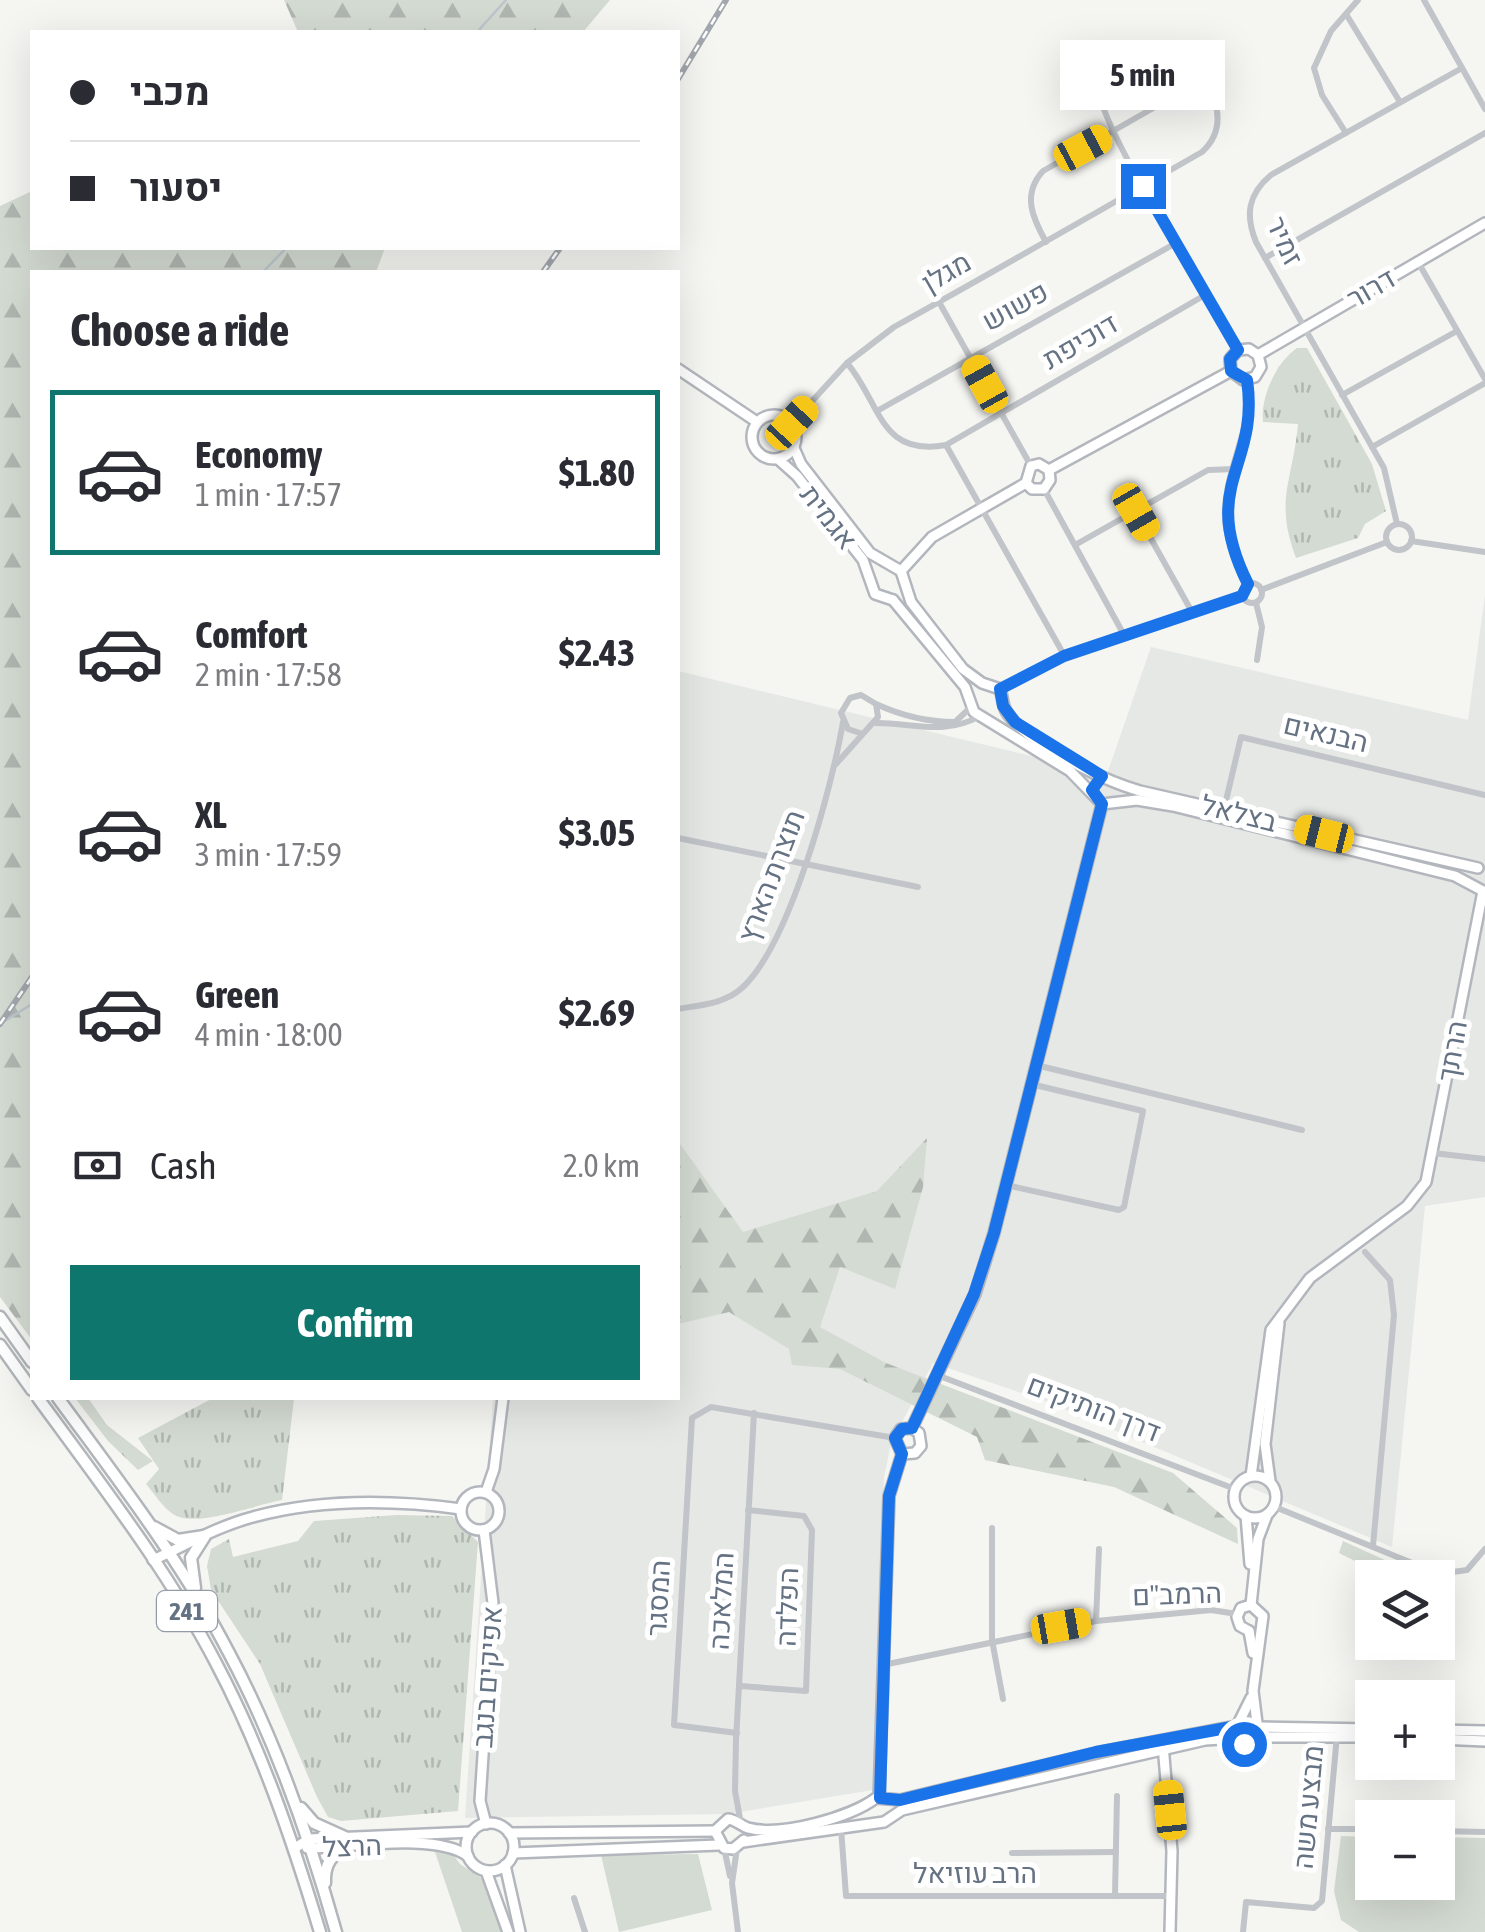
<!DOCTYPE html>
<html lang="en">
<head>
<meta charset="utf-8">
<style>
	body { margin:0; font-family:"Asap Condensed",Heebo,sans-serif; background:#f2f2f3; color:#2b2b33; height:100vh; display:flex; flex-direction:column; font-size:38px; white-space:nowrap }
	* { box-sizing:border-box; margin:0 }
	p { font-size:32px; color:#7c7c81 }
	.icon { flex:none; width:55px; height:55px; fill:none; stroke:currentColor; stroke-width:2; stroke-linecap:round; stroke-linejoin:round }
	.map { position:relative; flex:1; overflow:hidden }
	.sheet { position:absolute; left:30px; top:270px; width:650px; height:1130px; display:flex; flex-direction:column; background:#fff; border-radius:0px; box-shadow:0 10px 40px #0002 }
	.sheet>* { flex:none }
	.top-card { position:absolute; left:30px; top:30px; width:650px; height:220px; border-radius:0px; box-shadow:0 10px 40px #0002; display:grid; align-content:center; height:220px; padding:0 40px; background:#fff }
	.tools { position:absolute; left:1355px; top:1560px; display:grid; gap:20px }
	.tools a { display:grid; place-items:center; width:100px; height:100px; border-radius:0px; background:#fff; box-shadow:0 10px 40px #0002; font-size:50px }
	.end { position:absolute; width:45px; height:45px; margin:-22px; border:12px solid #1a73e8; background:#fff; box-shadow:0 0 0 5px #fff }
	.from { border-radius:50% }
	.bubble { position:absolute; height:70px; border-radius:0px; background:#fff; box-shadow:0 10px 40px #0002; font-size:32px; font-weight:700; line-height:70px; text-align:center }
	.car { position:absolute; width:30px; height:60px; margin:-30px -15px; border-radius:12px; box-shadow:0 0 8px 2px #0007; background:linear-gradient(#f5c518 24%,#345 0 40%,#f5c518 0 76%,#345 0 86%,#f5c518 0) }
	.top-card b { display:flex; align-items:center; gap:35px; height:95px; font-size:38px }
	.top-card b+b { border-top:2px solid #e1e1e2 }
	.top-card i { width:25px; height:25px; background:#2b2b33 }
	ul { padding:0; list-style:none }
	li { display:flex; align-items:center; gap:30px; height:165px; margin:0 20px 15px; padding:0 20px; border:5px solid transparent; border-radius:0px }
	li div { flex:1 }
	li b { display:block; font-size:38px }
	li em { font-style:normal; font-weight:700 }
	li.selected { border-color:#0f766e }
	li>.icon { width:90px; height:90px; stroke-width:1.5 }
	h2 { padding:0 40px; font-size:45px; line-height:120px }
	.pay { display:flex; align-items:center; gap:25px; height:110px; padding:0 40px; font-size:38px }
	.pay p { margin-inline-start:auto }
	.cta { display:flex; gap:20px; margin-top:auto; padding:20px 40px }
	.cta a { flex:1; height:115px; border-radius:0px; background:#0f766e; color:#fff; font-size:40px; font-weight:700; line-height:115px; text-align:center }
	.map>svg:first-child { display:block }
	.built { fill:#e6e8e6 }
	.grass { fill:url(#grass-tufts) }
	.forest { fill:url(#forest-firs) }
	.green { fill:#d4dbd2 }
	.lines { fill:none; stroke-linecap:round; stroke-linejoin:round }
	.stream { stroke:#bdc6cd; stroke-width:2.5 }
	.secondary-casing { stroke:#b3b7bd; stroke-width:14 }
	.primary-casing { stroke:#b2b6ba; stroke-width:15 }
	.street { stroke:#c1c4c8; stroke-width:6 }
	.secondary { stroke:#fff; stroke-width:9 }
	.primary { stroke:#fff; stroke-width:10 }
	.rail-casing { stroke:#a2a7ad; stroke-width:6 }
	.rail { stroke:#fff; stroke-width:2.5; stroke-dasharray:8; stroke-linecap:butt }
	.route { stroke:#1a73e8; stroke-width:12 }
	.labels { text-anchor:middle; stroke-width:10; stroke-linejoin:round; paint-order:stroke }
	.shield { fill:#fff; stroke:#939ca8; stroke-width:2.5 }
	.shield-label { font-size:25px; font-weight:bold; fill:#657283 }
	.street-label { font-size:28px; fill:#657283; stroke:#fff }
</style>
</head>
<body>
<div class="map">
<svg width="1485" height="1932" viewBox="0 0 1485 1932">
	<defs>
		<pattern id="grass-tufts" width="24" height="20" patternUnits="userSpaceOnUse" patternTransform="scale(2.5)"><rect width="24" height="20" fill="#d4dbd2"/><path d="M3 7l-1-3M5 7V3M7 7l1-3M15 17l-1-3M17 17v-4M19 17l1-3" fill="none" stroke="#b0b6b0"/></pattern>
		<pattern id="forest-firs" width="22" height="20" patternUnits="userSpaceOnUse" patternTransform="scale(2.5)"><rect width="22" height="20" fill="#d4dbd2"/><path d="M5 1l3.5 6h-7zM16 11l3.5 6h-7z" fill="#b0b6b0"/></pattern>
	</defs>
	<rect width="100%" height="100%" fill="#f5f6f2"/>
	<polygon class="built" points="1485,595 1485,1197 1425,1206 1392,1547 1045,1401 933,1363 891,1443 884,1478 873,1790 728,1814 465,1818 493,1398 678,1398 678,671 1107,774 1151,647 1468,720"/>
	<g class="grass">
		<path d="M1297,348H1307L1372,464L1386,511L1365,524L1358,538L1296,558C1274,500 1293,481 1298,424L1263,422C1260,397 1277,361 1297,348Z"/>
		<path d="M213,1398H299L294,1399L282,1500C254,1505 194,1529 173,1514C163,1508 154,1493 146,1484L159,1469L138,1438Z"/>
		<polygon points="397,1515 452,1516 478,1542 458,1811 341,1821 328,1817 317,1797 260,1664 211,1590 207,1566 211,1549 229,1539 233,1557 298,1541 314,1521"/>
	</g>
	<g class="forest">
		<polygon points="284,0 610,0 583,32 298,32"/>
		<polygon points="32,191 32,248 385,248 376,272 32,272 32,1340 0,1297 0,206"/>
		<polygon points="927,1138 923,1187 895,1289 840,1267 820,1327 886,1363 1173,1473 1237,1528 1238,1544 1114,1487 985,1460 977,1437 840,1369 792,1365 789,1349 729,1312 678,1324 678,1141 743,1232 877,1191"/>
		<polygon points="75,1398 88,1398 107,1425 153,1461 138,1470 108,1441"/>
	</g>
	<g class="green">
		<path d="M1343,1541L1420,1576V1577C1388,1578 1367,1567 1339,1553Z"/>
		<polygon points="1341,1836 1372,1837 1372,1882 1438,1882 1438,1837 1485,1838 1485,1932 1359,1932 1341,1920 1334,1891"/>
		<polygon points="435,1852 452,1853 460,1864 487,1882 501,1932 462,1932"/>
		<polygon points="698,1854 712,1910 619,1932 601,1855"/>
	</g>
	<g class="lines">
		<g class="stream">
			<polyline points="477,32 506,0"/>
			<polyline points="263,272 286,248"/>
			<polyline points="0,1024 32,1004"/>
		</g>
		<defs>
			<g id="secondary">
				<polyline points="1258,355 1485,223"/>
				<polyline points="678,369 757,422"/>
				<polyline points="1231,371 1243,380 1255,377 1261,367 1258,355"/>
				<polyline points="1231,371 1230,359 1238,350 1249,349 1258,355"/>
				<circle cx="774" cy="437" r="22"/>
				<polyline points="794,448 801,464 870,553 901,571"/>
				<polyline points="778,459 797,476 863,560 875,594 893,600"/>
				<polyline points="1049,470 1231,371"/>
				<polyline points="1026,483 1032,489 1044,489 1050,480 1049,470"/>
				<polyline points="1026,483 1031,466 1039,464 1049,470"/>
				<path d="M901,571L911,602L963,669L982,683L1000,689C1003,697 1002,704 1006,711C1026,744 1105,781 1140,791L1478,868"/>
				<polyline points="901,571 932,537 1026,483"/>
				<polyline points="893,600 965,687 974,712 1070,771 1102,804"/>
				<polyline points="1102,804 1137,800 1173,806 1455,876 1485,892"/>
				<polyline points="912,1428 975,1294 994,1233 1102,804"/>
				<polyline points="902,1454 915,1453 921,1446 919,1433 912,1428"/>
				<polyline points="902,1454 895,1438 901,1429 912,1428"/>
				<circle cx="1255" cy="1497" r="21"/>
				<polyline points="1251,1476 1271,1330 1310,1278 1407,1206 1426,1182 1483,891"/>
				<polyline points="1270,1481 1265,1444 1279,1323"/>
				<circle cx="480" cy="1511" r="19"/>
				<polyline points="486,1492 494,1469 503,1398"/>
				<polyline points="1246,1516 1250,1564"/>
				<polyline points="484,1530 493,1603 480,1801 486,1824"/>
				<path d="M153,1560C186,1545 218,1526 253,1517C319,1499 394,1500 461,1509"/>
				<polyline points="1251,1605 1263,1616 1253,1691 1259,1739"/>
				<polyline points="1251,1605 1258,1539 1267,1515"/>
				<polyline points="1249,1631 1253,1653"/>
				<polyline points="1249,1631 1240,1626 1237,1617 1241,1608 1251,1605"/>
				<polyline points="1260,1727 1372,1729"/>
				<polyline points="1236,1728 1251,1698"/>
				<polyline points="1438,1730 1485,1731"/>
				<polyline points="1438,1739 1485,1741"/>
				<polyline points="1163,1745 1172,1851 1170,1932"/>
				<polyline points="879,1797 889,1496 902,1454"/>
				<circle cx="490" cy="1847" r="24"/>
				<path d="M715,1831L728,1819C737,1820 741,1826 748,1828C781,1837 851,1817 876,1798L900,1800L1096,1753L1237,1726"/>
				<polyline points="715,1831 724,1848 733,1849 744,1840"/>
				<polyline points="509,1833 715,1831"/>
				<polyline points="743,1842 884,1822 902,1810 1205,1740 1238,1738 1248,1744 1267,1737 1372,1737"/>
				<polyline points="295,1848 309,1839 472,1832"/>
				<path d="M307,1848C348,1848 435,1832 468,1856"/>
				<polyline points="513,1853 719,1845"/>
				<polyline points="505,1865 520,1932"/>
				<polyline points="486,1871 508,1932"/>
			</g>
			<g id="primary">
				<polyline points="0,1317 32,1362"/>
				<polyline points="0,1345 32,1390"/>
				<path d="M38,1398C100,1483 167,1569 216,1663C261,1748 292,1839 320,1932"/>
				<path d="M58,1398C118,1480 182,1562 229,1653C276,1741 309,1836 336,1932"/>
				<polyline points="154,1527 178,1540 204,1536"/>
				<polyline points="195,1588 191,1558 205,1536"/>
				<polyline points="301,1808 314,1823 345,1837"/>
				<path d="M325,1883C324,1864 332,1853 349,1847"/>
			</g>
		</defs>
		<use href="#secondary" class="secondary-casing"/>
		<use href="#primary" class="primary-casing"/>
		<g class="street">
			<polyline points="1424,0 1485,109"/>
			<polyline points="1346,14 1400,102"/>
			<polyline points="1346,133 1322,95 1314,68 1331,31 1358,0"/>
			<path d="M1046,242C1032,217 1022,194 1043,171L1204,79"/>
			<polyline points="1265,258 1485,133"/>
			<polyline points="1418,262 1485,379"/>
			<polyline points="939,302 1031,466"/>
			<path d="M847,363C881,403 879,457 946,445L1205,295"/>
			<path d="M1247,380C1254,430 1223,470 1225,518C1226,542 1237,562 1248,584"/>
			<polyline points="1342,395 1457,331"/>
			<polyline points="877,411 1176,243"/>
			<path d="M792,423L847,363L894,327C997,270 1099,211 1202,152C1235,122 1209,77 1182,51C1159,43 1144,45 1124,57C1111,65 1100,77 1100,93C1099,124 1215,311 1238,350"/>
			<polyline points="946,445 1064,655"/>
			<polyline points="1372,447 1485,383"/>
			<polyline points="1044,489 1124,635"/>
			<polyline points="1136,512 1192,612"/>
			<path d="M1397,524L1384,468L1256,242C1245,215 1248,194 1271,175L1462,68"/>
			<circle cx="1399" cy="537" r="13"/>
			<polyline points="1411,541 1485,552"/>
			<polyline points="1075,545 1208,470 1235,469"/>
			<circle cx="1252" cy="593" r="10"/>
			<polyline points="1261,590 1387,542"/>
			<polyline points="1256,603 1262,627 1257,660"/>
			<polyline points="1000,689 1064,655 1242,596"/>
			<path d="M876,704C902,716 926,722 955,722L971,707"/>
			<path d="M876,723C915,723 944,736 980,716"/>
			<polyline points="836,764 878,717 876,704 861,695 850,698 841,713 848,729 860,733"/>
			<polyline points="1224,809 1241,737 1485,795"/>
			<polyline points="678,838 918,887"/>
			<path d="M678,1009C700,1005 725,1004 743,987C790,943 832,787 843,722"/>
			<polyline points="1036,1065 1302,1130"/>
			<polyline points="1433,1153 1485,1159"/>
			<polyline points="1006,1185 1119,1210 1124,1207 1143,1111 1031,1084"/>
			<polyline points="1365,1252 1390,1280 1394,1315 1373,1546"/>
			<polyline points="937,1375 1235,1489"/>
			<polyline points="1275,1507 1439,1574 1467,1570 1485,1549"/>
			<polyline points="992,1528 992,1640 1003,1699"/>
			<polyline points="1096,1621 1099,1549"/>
			<polyline points="883,1665 1096,1621 1211,1610 1237,1614"/>
			<polyline points="740,1686 806,1691 812,1530 804,1516 748,1510"/>
			<polyline points="737,1733 674,1725 692,1418 711,1407 895,1438"/>
			<polyline points="741,1824 735,1791 736,1740 754,1413"/>
			<polyline points="841,1828 846,1896 1170,1896"/>
			<polyline points="1328,1829 1372,1829"/>
			<polyline points="1438,1831 1485,1832"/>
			<polyline points="724,1848 730,1876"/>
			<polyline points="737,1848 732,1883 738,1932"/>
			<polyline points="1012,1853 1116,1852"/>
			<polyline points="1115,1895 1117,1796"/>
			<polyline points="574,1898 585,1932"/>
			<polyline points="1243,1932 1246,1902 1314,1908 1322,1901 1337,1735"/>
		</g>
		<use href="#secondary" class="secondary"/>
		<use href="#primary" class="primary"/>
		<defs>
			<g id="rail">
				<polyline points="678,79 726,0"/>
				<polyline points="543,272 560,248"/>
				<polyline points="0,1024 32,977"/>
			</g>
		</defs>
		<use href="#rail" class="rail-casing"/>
		<use href="#rail" class="rail"/>
	</g>
	<g class="lines">
		<path class="route" d="M1143,186L1238,350L1230,359L1231,371L1247,380C1260,468 1198,484 1248,584L1242,596L1064,656L1000,689L1003,706L1015,722L1102,776L1092,790L1102,804L994,1233L974,1294L912,1428L902,1429L895,1438L902,1454L889,1496L880,1798L900,1800L1096,1752L1237,1726V1736L1244,1744"/>
	</g>
	<g class="labels">
		<rect class="shield" x="157" y="1591" width="60" height="40" rx="8"/>
		<g class="shield-label">
			<text x="187" y="1620">241</text>
		</g>
		<g class="street-label">
			<text transform="translate(1285 241) rotate(66)" y="10">זמיר</text>
			<text transform="translate(946 272) rotate(-30)" y="10">מגלן</text>
			<text transform="translate(1371 288) rotate(-30)" y="10">דרור</text>
			<text transform="translate(1015 306) rotate(-29)" y="10">פשוש</text>
			<text transform="translate(1080 341) rotate(-30)" y="10">דוכיפת</text>
			<text transform="translate(829 517) rotate(52)" y="10">אגמית</text>
			<text transform="translate(1326 733) rotate(13)" y="10">הבנאים</text>
			<text transform="translate(1239 813) rotate(14)" y="10">בצלאל</text>
			<text transform="translate(771 876) rotate(-69)" y="10">תוצרת הארץ</text>
			<text transform="translate(1452 1051) rotate(-80)" y="10">הרתך</text>
			<text transform="translate(1094 1408) rotate(21)" y="10">דרך הותיקים</text>
			<text transform="translate(1177 1594) rotate(-2)" y="10">הרמב"ם</text>
			<text transform="translate(658 1598) rotate(-87)" y="10">המסגר</text>
			<text transform="translate(721 1601) rotate(-87)" y="10">המלאכה</text>
			<text transform="translate(787 1607) rotate(-88)" y="10">הפלדה</text>
			<text transform="translate(487 1677) rotate(-86)" y="10">אפיקים בנגב</text>
			<text transform="translate(1308 1807) rotate(-85)" y="10">מבצע משה</text>
			<text transform="translate(352 1846) rotate(-2)" y="10">הרצל</text>
			<text x="975" y="1883">הרב עוזיאל</text>
		</g>
	</g>
</svg>
<div class="tools">
<a><svg class="icon" aria-label="layers" viewBox="0 0 24 24"><path d="M12 4l9 5-9 5-9-5zM3 14l9 5 9-5"/></svg></a>
<a>+</a>
<a>−</a>
</div>
<i class="end from" style="left:1244px;top:1744px"></i>
<i class="end" style="left:1143px;top:186px"></i>
<div class="bubble" style="left:1060px;top:40px;width:165px">5 min</div>
<i class="car" style="left:1083px;top:148px;rotate:62deg"></i>
<i class="car" style="left:985px;top:384px;rotate:331deg"></i>
<i class="car" style="left:792px;top:423px;rotate:43deg"></i>
<i class="car" style="left:1136px;top:512px;rotate:150deg"></i>
<i class="car" style="left:1324px;top:834px;rotate:284deg"></i>
<i class="car" style="left:1061px;top:1626px;rotate:80deg"></i>
<i class="car" style="left:1170px;top:1810px;rotate:354deg"></i>
<div class="top-card">
<b><i class="from"></i>מכבי</b>
<b><i></i>יסעור</b>
</div>
<section class="sheet">
<h2>Choose a ride</h2>
<ul>
<li class="selected"><svg class="icon" aria-label="car" viewBox="0 0 24 24"><path d="M5 17H2v-5l4-1 3-4h7l3 4 3 1v5h-3M9 17h6M6 11h13"/><circle cx="7" cy="17" r="2"/><circle cx="17" cy="17" r="2"/></svg><div><b>Economy</b><p>1 min · 17:57</p></div><em>$1.80</em></li>
<li><svg class="icon" aria-label="car" viewBox="0 0 24 24"><path d="M5 17H2v-5l4-1 3-4h7l3 4 3 1v5h-3M9 17h6M6 11h13"/><circle cx="7" cy="17" r="2"/><circle cx="17" cy="17" r="2"/></svg><div><b>Comfort</b><p>2 min · 17:58</p></div><em>$2.43</em></li>
<li><svg class="icon" aria-label="car" viewBox="0 0 24 24"><path d="M5 17H2v-5l4-1 3-4h7l3 4 3 1v5h-3M9 17h6M6 11h13"/><circle cx="7" cy="17" r="2"/><circle cx="17" cy="17" r="2"/></svg><div><b>XL</b><p>3 min · 17:59</p></div><em>$3.05</em></li>
<li><svg class="icon" aria-label="car" viewBox="0 0 24 24"><path d="M5 17H2v-5l4-1 3-4h7l3 4 3 1v5h-3M9 17h6M6 11h13"/><circle cx="7" cy="17" r="2"/><circle cx="17" cy="17" r="2"/></svg><div><b>Green</b><p>4 min · 18:00</p></div><em>$2.69</em></li>
</ul>
<div class="pay"><svg class="icon" aria-label="cash" viewBox="0 0 24 24"><path d="M3 7h18v10H3z"/><circle cx="12" cy="12" r="2"/></svg>Cash<p>2.0 km</p></div>
<div class="cta"><a>Confirm</a></div>
</section>
</div>
</body>
</html>
